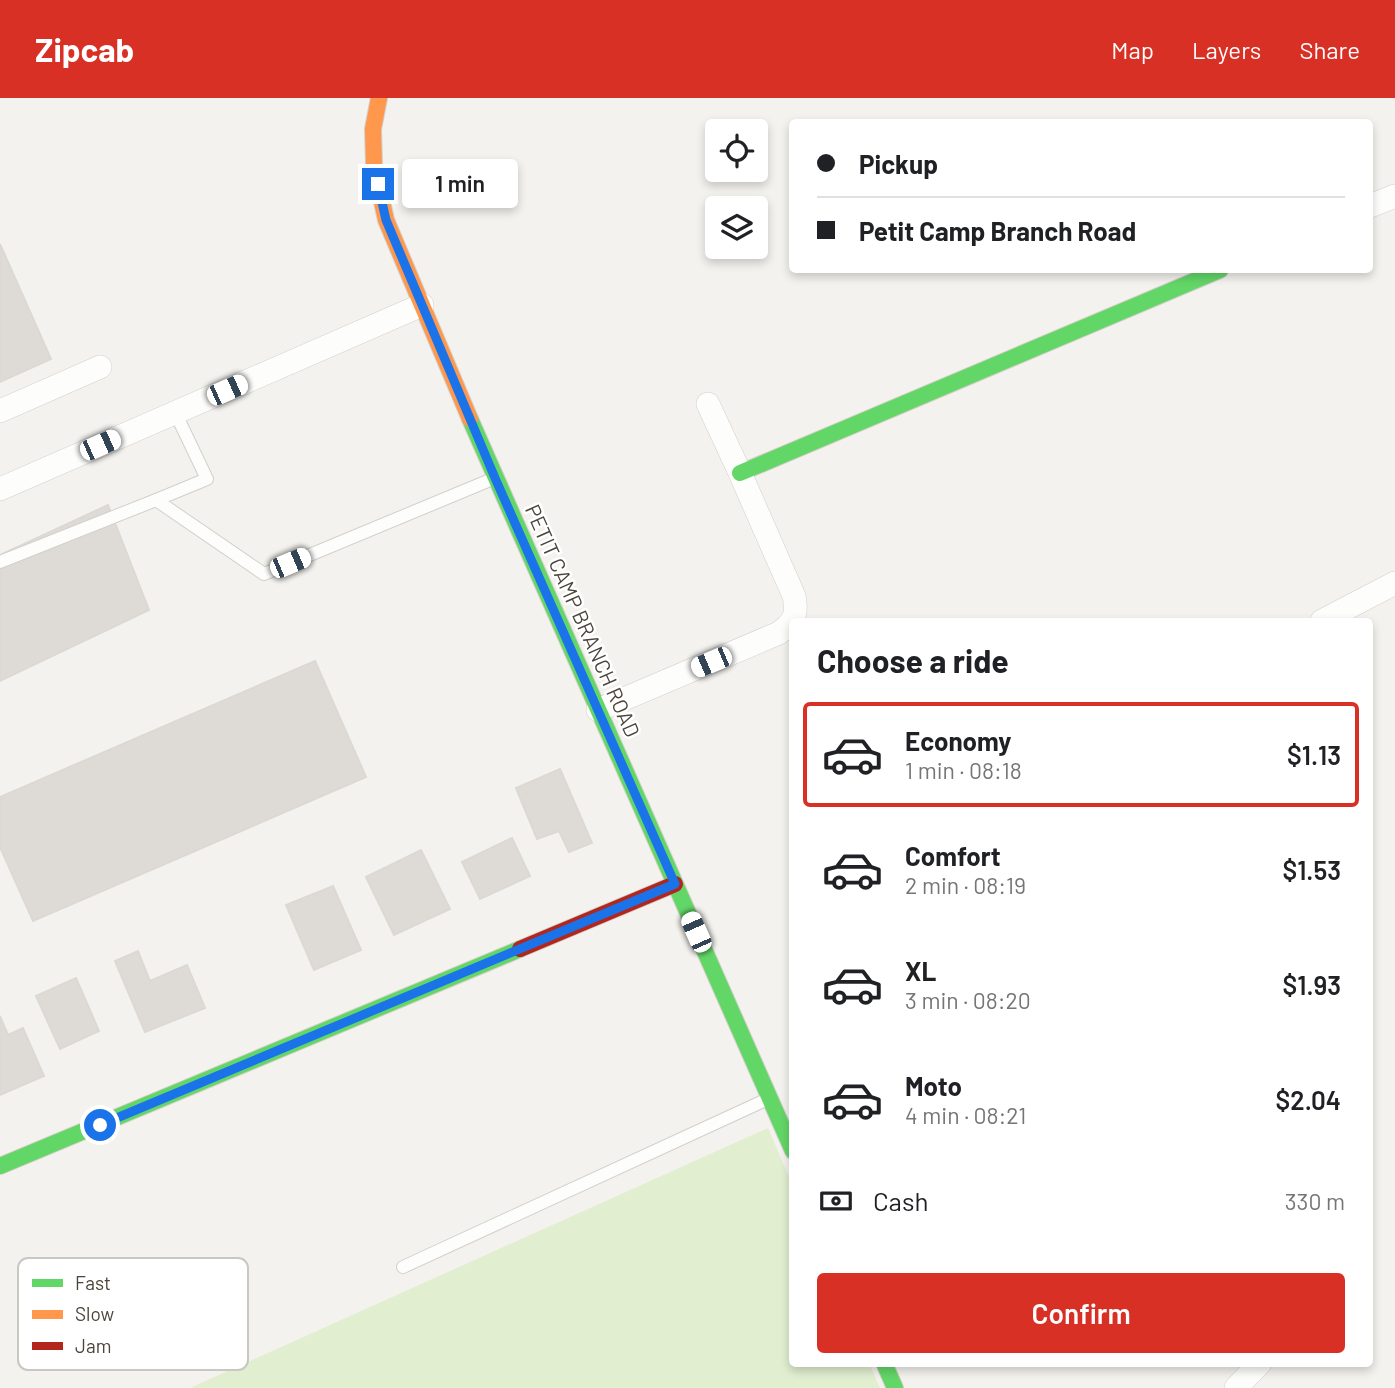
<!DOCTYPE html>
<html lang="en">
<head>
<meta charset="utf-8">
<style>
	body { margin:0; font-family:Barlow,sans-serif; background:#f2f2f2; color:#202124; height:100vh; display:flex; flex-direction:column; font-size:26px; white-space:nowrap }
	* { box-sizing:border-box; margin:0 }
	p { font-size:23px; color:#757577 }
	.icon { flex:none; width:38px; height:38px; fill:none; stroke:currentColor; stroke-width:2; stroke-linecap:round; stroke-linejoin:round }
	.map { position:relative; flex:1; overflow:hidden }
	.sheet { position:absolute; left:789px; top:520px; width:584px; height:749px; display:flex; flex-direction:column; background:#fff; border-radius:7px; box-shadow:0 4px 10px #0003 }
	.sheet>* { flex:none }
	.guide { position:absolute; left:789px; top:21px; width:584px; height:154px; border-radius:7px; box-shadow:0 4px 10px #0003; display:grid; align-content:center; height:154px; padding:0 28px; background:#fff }
	.buttons { position:absolute; left:705px; top:21px; display:grid; gap:14px }
	.buttons a { display:grid; place-items:center; width:63px; height:63px; border-radius:7px; background:#fff; box-shadow:0 4px 10px #0003; font-size:35px }
	.end { position:absolute; width:32px; height:32px; margin:-16px; border:9px solid #1a73e8; background:#fff; box-shadow:0 0 0 4px #fff }
	.from { border-radius:50% }
	.bubble { position:absolute; height:49px; border-radius:7px; background:#fff; box-shadow:0 4px 10px #0003; font-size:23px; font-weight:600; line-height:49px; text-align:center }
	.car { position:absolute; width:21px; height:42px; margin:-21px -10px; border-radius:9px; box-shadow:0 0 5px 2px #0007; background:linear-gradient(#fff 24%,#345 0 40%,#fff 0 76%,#345 0 86%,#fff 0) }
	.guide b { display:flex; align-items:center; gap:24px; height:66px; font-size:26px }
	.guide b+b { border-top:2px solid #e0e0e0 }
	.guide i { width:18px; height:18px; background:#202124 }
	ul { padding:0; list-style:none }
	li { display:flex; align-items:center; gap:21px; height:105px; margin:0 14px 10px; padding:0 14px; border:4px solid transparent; border-radius:7px }
	li div { flex:1 }
	li b { display:block; font-size:26px }
	li em { font-style:normal; font-weight:600 }
	li.on { border-color:#d93025 }
	li>.icon { width:63px; height:63px; stroke-width:1.5 }
	h2 { padding:0 28px; font-size:32px; line-height:84px }
	.pay { display:flex; align-items:center; gap:18px; height:77px; padding:0 28px; font-size:26px }
	.pay p { margin-inline-start:auto }
	.action { display:flex; gap:14px; margin-top:auto; padding:14px 28px }
	.action a { flex:1; height:80px; border-radius:7px; background:#d93025; color:#fff; font-size:28px; font-weight:600; line-height:80px; text-align:center }
	header { display:flex; align-items:center; gap:42px; box-sizing:border-box; height:98px; padding:0 35px; background:#d93025; color:#fff }
	header strong { font-size:33px }
	nav { display:flex; gap:38px; margin-inline-start:auto; font-size:24px }
	.map>svg:first-child { display:block }
	.green { fill:#e1eecf }
	.building { fill:#dedbd6; stroke:#dcd9d4; stroke-width:2 }
	.lines { fill:none; stroke-linecap:round; stroke-linejoin:round }
	.lane-casing { stroke:#d2d0cb; stroke-width:14 }
	.street-casing { stroke:#d2d0cb; stroke-width:24 }
	.fast-casing { stroke:#d3cfc5; stroke-width:18 }
	.slow-casing { stroke:#d3cfc5; stroke-width:18 }
	.jam-casing { stroke:#d3cfc5; stroke-width:18 }
	.lane { stroke:#fdfdfc; stroke-width:12 }
	.street { stroke:#fdfdfc; stroke-width:23 }
	.fast { stroke:#63d668; stroke-width:16 }
	.slow { stroke:#ff974d; stroke-width:16 }
	.jam { stroke:#b3261e; stroke-width:16 }
	.route { stroke:#1a73e8; stroke-width:9 }
	.labels { text-anchor:middle; stroke-width:5; stroke-linejoin:round; paint-order:stroke }
	.street-label { font-size:21px; fill:#4b4439; stroke:#fff }
	.key { fill:#fff; stroke:#c9c7c4; stroke-width:2 }
	.key-label { font-size:19px; fill:#4b4439 }
</style>
</head>
<body>
<header>
<strong>Zipcab</strong>
<nav><a>Map</a><a>Layers</a><a>Share</a></nav>
</header>
<div class="map">
<svg width="1395" height="1290" viewBox="0 0 1395 1290">
	<rect width="100%" height="100%" fill="#f4f2ee"/>
	<polygon class="green" points="768,1030 793,1088 793,1265 869,1265 880,1290 190,1290"/>
	<g class="building">
		<polygon points="0,146 51,261 0,284"/>
		<polygon points="108,407 149,512 0,583 0,457"/>
		<polygon points="315,563 366,679 33,823 0,749 0,699"/>
		<polygon points="560,671 592,745 569,754 559,733 537,741 516,690"/>
		<polygon points="512,740 530,778 480,801 462,764"/>
		<polygon points="421,752 450,811 394,837 366,779"/>
		<polygon points="333,788 361,852 314,872 286,807"/>
		<polygon points="138,853 150,883 187,867 205,910 145,934 115,863"/>
		<polygon points="76,880 99,933 60,951 36,898"/>
		<polygon points="0,918 8,937 23,930 44,978 0,997"/>
	</g>
	<g class="lines">
		<defs>
			<g id="lane">
				<polyline points="156,402 207,381 175,314"/>
				<polyline points="0,464 156,402 264,476 495,380"/>
				<polyline points="403,1169 770,1000"/>
			</g>
			<g id="street">
				<polyline points="1370,108 1395,98"/>
				<polyline points="0,313 100,269"/>
				<polyline points="0,391 422,207"/>
				<polyline points="1322,523 1395,485"/>
				<path d="M598,612L779,535C794,524 798,517 794,498L740,375L708,306"/>
				<polyline points="1236,1290 1260,1265"/>
			</g>
			<g id="fast">
				<polyline points="470,321 793,1053"/>
				<polyline points="740,375 1220,172"/>
				<polyline points="0,1068 520,851"/>
				<polyline points="884,1265 895,1290"/>
			</g>
			<polyline id="slow" points="379,0 373,31 374,67 386,122 470,321"/>
			<polyline id="jam" points="520,851 675,786"/>
		</defs>
		<use href="#lane" class="lane-casing"/>
		<use href="#street" class="street-casing"/>
		<use href="#fast" class="fast-casing"/>
		<use href="#slow" class="slow-casing"/>
		<use href="#jam" class="jam-casing"/>
		<use href="#lane" class="lane"/>
		<use href="#street" class="street"/>
		<use href="#fast" class="fast"/>
		<use href="#slow" class="slow"/>
		<use href="#jam" class="jam"/>
	</g>
	<g class="lines">
		<polyline class="route" points="100,1027 675,786 495,380 422,207 386,122 378,86"/>
	</g>
	<g class="labels">
		<g class="street-label">
			<text transform="translate(582 523) rotate(66)" y="7">PETIT CAMP BRANCH ROAD</text>
		</g>
	</g>
	<rect x="18" y="1160" width="230" height="112" rx="10" class="key"/>
	<rect x="32" y="1181" width="31" height="8" fill="#63d668"/>
	<rect x="32" y="1212" width="31" height="9" fill="#ff974d"/>
	<rect x="32" y="1244" width="31" height="8" fill="#b3261e"/>
	<g class="key-label">
		<text x="75" y="1192">Fast</text>
		<text x="75" y="1223">Slow</text>
		<text x="75" y="1255">Jam</text>
	</g>
</svg>
<div class="buttons">
<a><svg class="icon" aria-label="locate" viewBox="0 0 24 24"><circle cx="12" cy="12" r="6"/><path d="M12 2v4M12 18v4M2 12h4M18 12h4"/></svg></a>
<a><svg class="icon" aria-label="layers" viewBox="0 0 24 24"><path d="M12 4l9 5-9 5-9-5zM3 14l9 5 9-5"/></svg></a>
</div>
<i class="end from" style="left:100px;top:1027px"></i>
<i class="end" style="left:378px;top:86px"></i>
<div class="bubble" style="left:402px;top:61px;width:116px">1 min</div>
<i class="car" style="left:227px;top:292px;rotate:66deg"></i>
<i class="car" style="left:100px;top:347px;rotate:66deg"></i>
<i class="car" style="left:290px;top:465px;rotate:67deg"></i>
<i class="car" style="left:711px;top:564px;rotate:247deg"></i>
<i class="car" style="left:696px;top:834px;rotate:336deg"></i>
<div class="guide">
<b><i class="from"></i>Pickup</b>
<b><i></i>Petit Camp Branch Road</b>
</div>
<section class="sheet">
<h2>Choose a ride</h2>
<ul>
<li class="on"><svg class="icon" aria-label="car" viewBox="0 0 24 24"><path d="M5 17H2v-5l4-1 3-4h7l3 4 3 1v5h-3M9 17h6M6 11h13"/><circle cx="7" cy="17" r="2"/><circle cx="17" cy="17" r="2"/></svg><div><b>Economy</b><p>1 min · 08:18</p></div><em>$1.13</em></li>
<li><svg class="icon" aria-label="car" viewBox="0 0 24 24"><path d="M5 17H2v-5l4-1 3-4h7l3 4 3 1v5h-3M9 17h6M6 11h13"/><circle cx="7" cy="17" r="2"/><circle cx="17" cy="17" r="2"/></svg><div><b>Comfort</b><p>2 min · 08:19</p></div><em>$1.53</em></li>
<li><svg class="icon" aria-label="car" viewBox="0 0 24 24"><path d="M5 17H2v-5l4-1 3-4h7l3 4 3 1v5h-3M9 17h6M6 11h13"/><circle cx="7" cy="17" r="2"/><circle cx="17" cy="17" r="2"/></svg><div><b>XL</b><p>3 min · 08:20</p></div><em>$1.93</em></li>
<li><svg class="icon" aria-label="car" viewBox="0 0 24 24"><path d="M5 17H2v-5l4-1 3-4h7l3 4 3 1v5h-3M9 17h6M6 11h13"/><circle cx="7" cy="17" r="2"/><circle cx="17" cy="17" r="2"/></svg><div><b>Moto</b><p>4 min · 08:21</p></div><em>$2.04</em></li>
</ul>
<div class="pay"><svg class="icon" aria-label="cash" viewBox="0 0 24 24"><path d="M3 7h18v10H3z"/><circle cx="12" cy="12" r="2"/></svg>Cash<p>330 m</p></div>
<div class="action"><a>Confirm</a></div>
</section>
</div>
</body>
</html>
